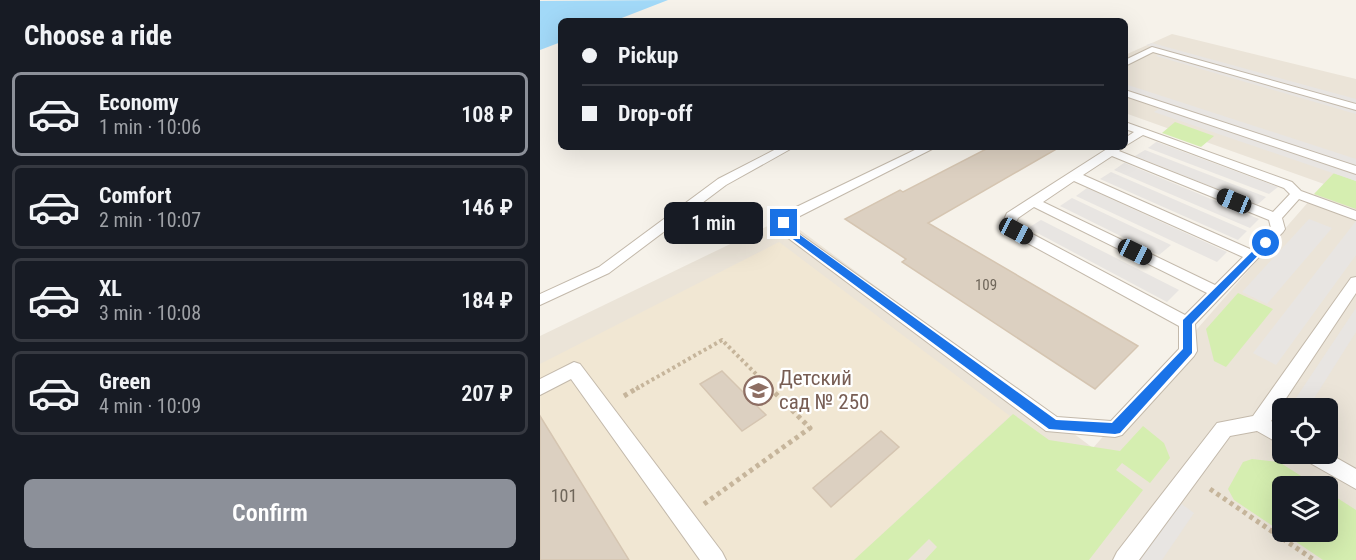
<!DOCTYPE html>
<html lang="en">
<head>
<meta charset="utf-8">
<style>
	body { margin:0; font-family:"Roboto Condensed",sans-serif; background:#242831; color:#f1f3f6; height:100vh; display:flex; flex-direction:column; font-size:22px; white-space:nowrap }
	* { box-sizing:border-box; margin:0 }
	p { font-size:20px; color:#9ea1a6 }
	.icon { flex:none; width:33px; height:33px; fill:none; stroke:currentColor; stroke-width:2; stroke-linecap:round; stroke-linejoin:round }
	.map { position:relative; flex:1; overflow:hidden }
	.drawer { display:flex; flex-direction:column; background:#171b24; width:540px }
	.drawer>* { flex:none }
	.hud { position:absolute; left:18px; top:18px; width:570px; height:132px; border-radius:9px; box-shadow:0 6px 24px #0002; display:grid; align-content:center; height:132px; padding:0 24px; background:#171b24 }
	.buttons { position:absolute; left:732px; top:398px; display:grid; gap:12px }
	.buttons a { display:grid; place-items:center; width:66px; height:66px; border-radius:9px; background:#171b24; box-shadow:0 6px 24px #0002; font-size:30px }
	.end { position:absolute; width:27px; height:27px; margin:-14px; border:8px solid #1a73e8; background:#fff; box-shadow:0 0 0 3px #fff }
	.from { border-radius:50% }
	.bubble { position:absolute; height:42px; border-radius:9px; background:#171b24; box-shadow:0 6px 24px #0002; font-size:20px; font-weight:600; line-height:42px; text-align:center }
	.car { position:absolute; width:18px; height:36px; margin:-18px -9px; border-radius:8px; box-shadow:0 0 4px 2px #0007; background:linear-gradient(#222 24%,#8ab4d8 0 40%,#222 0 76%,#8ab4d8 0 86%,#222 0) }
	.hud b { display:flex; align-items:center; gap:21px; height:57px; font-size:22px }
	.hud b+b { border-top:2px solid #363941 }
	.hud i { width:15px; height:15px; background:#f1f3f6 }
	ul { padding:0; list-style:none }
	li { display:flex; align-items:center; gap:18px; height:84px; margin:0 12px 9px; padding:0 12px; border:3px solid #363941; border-radius:9px }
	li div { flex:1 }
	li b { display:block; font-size:22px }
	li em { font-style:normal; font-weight:600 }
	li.on { border-color:#8c9099 }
	li>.icon { width:54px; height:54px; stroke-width:1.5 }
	h2 { padding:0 24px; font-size:27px; line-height:72px }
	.primary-button { display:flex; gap:12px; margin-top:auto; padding:12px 24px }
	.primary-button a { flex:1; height:69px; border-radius:9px; background:#8c9099; color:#fff; font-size:24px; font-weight:600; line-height:69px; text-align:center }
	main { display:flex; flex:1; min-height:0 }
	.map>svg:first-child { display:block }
	.residential { fill:#ebe4d8; fill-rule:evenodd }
	.education { fill:#f1e7d3 }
	.green { fill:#d5eeb0 }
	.parking { fill:#e8e5e2 }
	.water { fill:#a2d9f8 }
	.building { fill:#dcd0c1; stroke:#d5c5b1; stroke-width:1.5 }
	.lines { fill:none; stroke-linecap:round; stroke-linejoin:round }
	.service-casing { stroke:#c3b9ab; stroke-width:2 }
	.path-far1 { stroke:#c6b59b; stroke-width:4; stroke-dasharray:3 3; stroke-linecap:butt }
	.path { stroke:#c6b59b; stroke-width:5; stroke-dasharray:4 4; stroke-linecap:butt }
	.service { fill:#fff; fill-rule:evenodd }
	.route { fill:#1a73e8 }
	.labels { text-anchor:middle; stroke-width:4.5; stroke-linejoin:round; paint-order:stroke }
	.number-label { font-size:15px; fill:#6f665a }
	.near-number-label { font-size:18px; fill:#6f665a }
	.near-education-label { font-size:21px; fill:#785e54; stroke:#fff; text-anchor:start }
</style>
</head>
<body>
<main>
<section class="drawer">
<h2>Choose a ride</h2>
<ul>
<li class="on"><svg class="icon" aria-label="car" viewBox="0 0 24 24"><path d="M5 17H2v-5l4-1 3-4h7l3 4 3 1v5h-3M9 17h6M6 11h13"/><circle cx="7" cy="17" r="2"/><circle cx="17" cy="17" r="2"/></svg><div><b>Economy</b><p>1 min · 10:06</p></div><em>108 ₽</em></li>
<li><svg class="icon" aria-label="car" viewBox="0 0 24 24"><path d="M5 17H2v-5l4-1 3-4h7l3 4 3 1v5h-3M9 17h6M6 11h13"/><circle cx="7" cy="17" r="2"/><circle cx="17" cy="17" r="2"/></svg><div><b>Comfort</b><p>2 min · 10:07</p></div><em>146 ₽</em></li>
<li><svg class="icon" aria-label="car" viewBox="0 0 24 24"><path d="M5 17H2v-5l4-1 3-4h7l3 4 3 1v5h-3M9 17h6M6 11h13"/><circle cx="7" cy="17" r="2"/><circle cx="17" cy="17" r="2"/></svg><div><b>XL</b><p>3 min · 10:08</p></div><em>184 ₽</em></li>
<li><svg class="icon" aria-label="car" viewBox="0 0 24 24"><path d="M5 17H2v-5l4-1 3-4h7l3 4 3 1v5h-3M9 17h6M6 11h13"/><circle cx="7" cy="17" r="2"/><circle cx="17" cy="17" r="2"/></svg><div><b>Green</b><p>4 min · 10:09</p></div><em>207 ₽</em></li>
</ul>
<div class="primary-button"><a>Confirm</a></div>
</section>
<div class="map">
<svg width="816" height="560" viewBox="0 0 816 560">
	<rect width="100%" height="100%" fill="#f6f2ea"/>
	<path class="residential" d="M632,34L816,79V560H0V336L244,218L553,448L784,184L585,113V55ZM742,408H788V453H742ZM742,486H788V531H742Z"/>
	<polygon class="education" points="239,242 470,416 314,560 0,560 0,364"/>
	<g class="green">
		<polygon points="635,122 674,136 661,147 622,133"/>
		<polygon points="794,173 816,181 816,209 774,194"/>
		<polygon points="698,293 733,309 686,367 674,361 666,329"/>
		<polygon points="473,414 509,440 580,451 603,426 624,443 630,458 610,483 582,463 576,470 603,490 549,560 385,560 397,547 389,539 368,560 314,560"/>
		<polygon points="712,459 739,462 777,486 742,486 742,531 788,531 788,492 816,510 816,560 783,560 694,500 688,489 703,462"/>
	</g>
	<g class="parking">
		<polygon points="612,43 816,99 816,104 606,45"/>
		<polygon points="619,54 816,110 816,114 616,56"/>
		<polygon points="585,84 816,159 816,166 585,90"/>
		<polygon points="620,108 816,173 816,181 614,112"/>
		<polygon points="616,142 617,142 738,187 729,194 608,148"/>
		<polygon points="605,150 726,197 717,205 595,156"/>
		<polygon points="584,163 585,163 719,219 710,228 574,170"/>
		<polygon points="571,172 707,231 698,240 560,179"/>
		<polygon points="547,188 687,252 677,262 536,196"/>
		<polygon points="532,198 631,245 619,255 520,206"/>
		<polygon points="769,219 792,228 727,304 702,292"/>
		<polygon points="501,220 639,290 627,302 488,228"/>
		<polygon points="816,221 816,255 736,365 713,353"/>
		<polygon points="816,308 816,332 768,408 759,408 752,404"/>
		<polygon points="639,502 654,513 622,560 597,560"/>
	</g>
	<polygon class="water" points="128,0 74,21 21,21 21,42 0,50 0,1"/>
	<g class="building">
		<polygon points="450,147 520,147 388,223 598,346 555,389 362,262 366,259 305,219 360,190 363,192"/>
		<polygon points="182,371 226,415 202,431 160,384"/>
		<polygon points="0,416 89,560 0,560"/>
		<polygon points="341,431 359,447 291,507 273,488"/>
	</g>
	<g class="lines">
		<defs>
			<g id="service">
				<polygon points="612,47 816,104 816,110 613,52 585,66 585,60"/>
				<polygon points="585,90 816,166 816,174 585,96"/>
				<path d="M585,122L752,182L761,191L816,211V220L759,199L742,218L745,229L743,232L655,324L657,351L654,356L582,435L575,437L506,431L244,235L237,223L248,211L381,147H396L258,217L251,224L254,230L517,417L571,421L639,349V326L471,234L462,224L467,213L570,147H584L579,151L733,212L750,194L744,188L603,135L585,146V138L594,132L585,129ZM572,156L729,220L731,228L710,249L543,175ZM534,181L703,257L675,285L503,202ZM494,207L667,293L645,315L481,228L476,223L478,218Z"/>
				<polygon points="240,147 254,147 186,185 69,273 0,305 0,294 59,267 178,179"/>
				<polygon points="816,277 816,293 731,421 742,427 742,445 717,431 690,436 599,560 573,560 577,552 677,423 713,416 811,278"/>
				<polygon points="34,362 40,364 182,552 186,560 160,560 31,379 0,395 0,379"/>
				<polygon points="760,453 788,453 816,469 816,489 763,459"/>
			</g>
		</defs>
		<use href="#service" class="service-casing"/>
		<polyline class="path-far1" points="96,389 182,340 231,389"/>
		<g class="path">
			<polyline points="84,396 99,387"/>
			<polyline points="670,489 774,560"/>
			<polyline points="164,504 270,428 229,387"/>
		</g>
		<use href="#service" class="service"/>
	</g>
	<polygon class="route" points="241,222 247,222 253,230 516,420 572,423 643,349 643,320 723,241 730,243 652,324 652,353 580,433 575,434 509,429 246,234 240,223"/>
	<defs>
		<symbol id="school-ring" viewBox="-11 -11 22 22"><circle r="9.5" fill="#fff" stroke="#8d6e63" stroke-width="1.5"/><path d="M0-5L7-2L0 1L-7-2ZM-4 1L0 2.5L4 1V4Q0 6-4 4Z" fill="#8d6e63"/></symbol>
	</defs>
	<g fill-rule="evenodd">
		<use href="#school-ring" x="202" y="374" width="33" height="33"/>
	</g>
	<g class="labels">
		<g class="number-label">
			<text x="446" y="290">109</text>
		</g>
		<g class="near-number-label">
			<text x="24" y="502">101</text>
		</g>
		<g class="near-education-label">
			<text x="239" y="385">Детский<tspan x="239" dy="24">сад № 250</tspan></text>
		</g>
	</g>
</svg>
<div class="buttons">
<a><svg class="icon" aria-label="locate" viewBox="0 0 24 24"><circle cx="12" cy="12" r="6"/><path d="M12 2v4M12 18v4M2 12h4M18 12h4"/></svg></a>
<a><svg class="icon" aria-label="layers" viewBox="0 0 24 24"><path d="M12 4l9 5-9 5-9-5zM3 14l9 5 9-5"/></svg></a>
</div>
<i class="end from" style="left:726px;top:243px"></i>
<i class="end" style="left:244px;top:223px"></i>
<div class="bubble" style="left:124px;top:202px;width:99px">1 min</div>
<i class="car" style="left:694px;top:201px;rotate:292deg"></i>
<i class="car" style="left:476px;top:231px;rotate:118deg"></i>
<i class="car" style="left:595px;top:252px;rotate:116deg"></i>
<div class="hud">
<b><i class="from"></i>Pickup</b>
<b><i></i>Drop-off</b>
</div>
</div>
</main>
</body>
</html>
